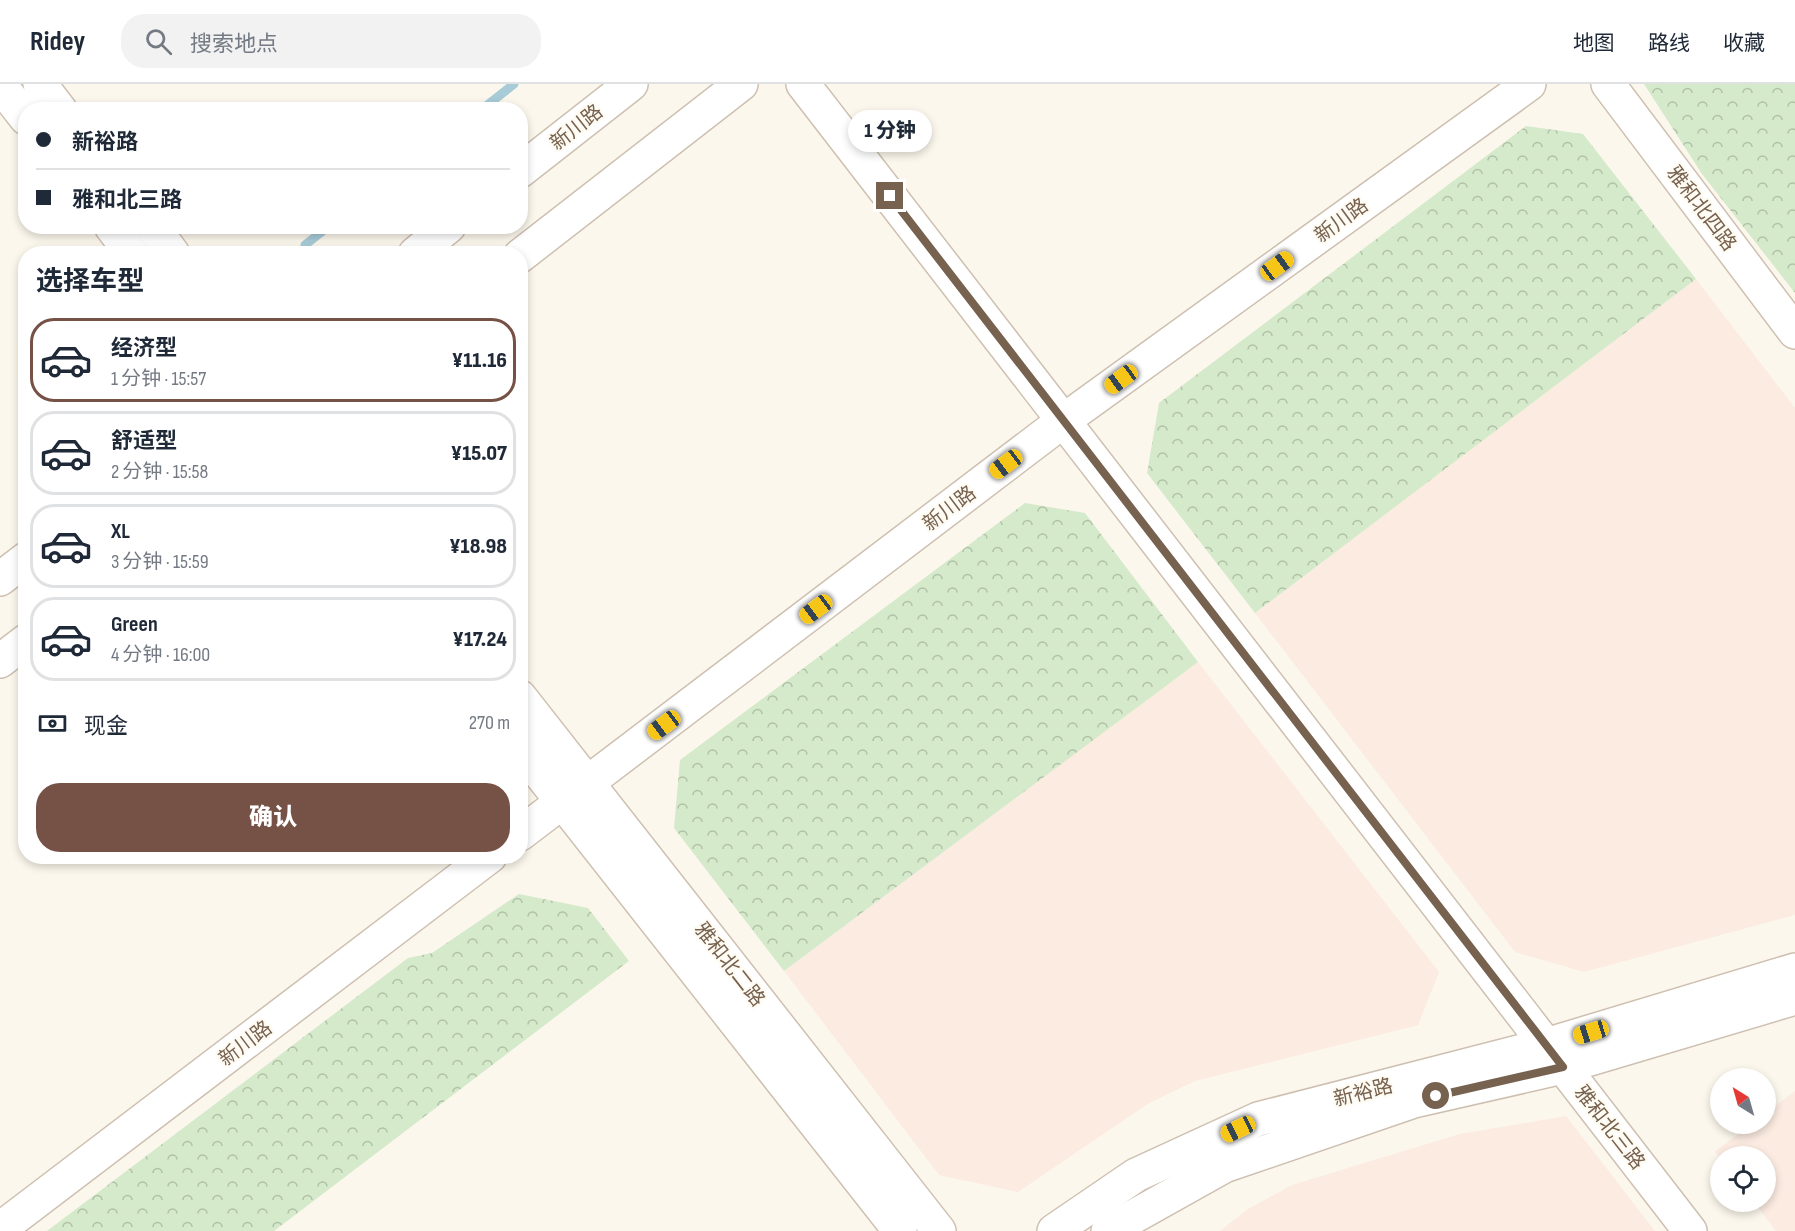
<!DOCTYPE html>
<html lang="zh">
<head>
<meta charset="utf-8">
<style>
	body { margin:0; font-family:"Sofia Sans Condensed","Noto Sans SC",sans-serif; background:#f2f2f3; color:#1f2937; height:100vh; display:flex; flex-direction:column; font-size:22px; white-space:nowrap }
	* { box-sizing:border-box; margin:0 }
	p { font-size:20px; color:#747a83 }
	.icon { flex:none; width:33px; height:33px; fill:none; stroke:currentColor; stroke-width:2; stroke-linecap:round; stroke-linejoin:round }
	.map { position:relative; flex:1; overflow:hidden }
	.panel { position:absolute; left:18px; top:162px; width:510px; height:618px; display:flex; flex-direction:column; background:#fff; border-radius:24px; box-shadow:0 3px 9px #0003 }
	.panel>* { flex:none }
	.top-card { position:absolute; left:18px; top:18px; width:510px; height:132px; border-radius:24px; box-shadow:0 3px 9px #0003; display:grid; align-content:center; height:132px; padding:0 18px; background:#fff }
	.needle { width:39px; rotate:323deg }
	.buttons { position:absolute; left:1710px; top:984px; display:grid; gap:12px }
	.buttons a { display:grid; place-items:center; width:66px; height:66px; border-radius:50%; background:#fff; box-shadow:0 3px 9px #0003; font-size:30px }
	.end { position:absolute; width:27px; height:27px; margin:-14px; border:8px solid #77614f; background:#fff; box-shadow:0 0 0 3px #fff }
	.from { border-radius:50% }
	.bubble { position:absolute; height:42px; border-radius:21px; background:#fff; box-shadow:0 3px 9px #0003; font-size:20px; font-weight:800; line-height:42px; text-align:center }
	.car { position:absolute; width:18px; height:36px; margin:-18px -9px; border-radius:8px; box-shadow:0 0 4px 2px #0007; background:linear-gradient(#f5c518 24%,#345 0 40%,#f5c518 0 76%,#345 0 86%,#f5c518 0) }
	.top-card b { display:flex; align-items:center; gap:21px; height:57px; font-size:22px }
	.top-card b+b { border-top:2px solid #e0e1e3 }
	.top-card i { width:15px; height:15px; background:#1f2937 }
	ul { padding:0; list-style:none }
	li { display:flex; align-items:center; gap:18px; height:84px; margin:0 12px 9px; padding:0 6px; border:3px solid #e0e1e3; border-radius:24px }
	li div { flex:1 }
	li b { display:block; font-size:22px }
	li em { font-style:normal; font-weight:800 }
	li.selected { border-color:#755146 }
	li>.icon { width:54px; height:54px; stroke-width:1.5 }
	h2 { padding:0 18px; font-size:27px; line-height:72px }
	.pay { display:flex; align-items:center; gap:15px; height:66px; padding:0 18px; font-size:22px }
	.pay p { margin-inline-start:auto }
	.primary-button { display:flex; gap:12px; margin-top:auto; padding:12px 18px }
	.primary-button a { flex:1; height:69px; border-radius:24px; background:#755146; color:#fff; font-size:24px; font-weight:800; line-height:69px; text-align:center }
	header { display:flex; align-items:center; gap:36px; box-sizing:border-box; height:84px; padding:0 30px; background:#fff; border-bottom:2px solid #e0e1e3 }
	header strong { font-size:28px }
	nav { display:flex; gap:33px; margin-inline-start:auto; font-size:21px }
	.search { width:420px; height:54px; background:#f2f2f3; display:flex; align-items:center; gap:15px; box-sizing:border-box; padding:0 21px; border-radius:24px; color:#747a83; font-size:22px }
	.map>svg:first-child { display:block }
	.commercial { fill:#fbebe1 }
	.park { fill:url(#park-crowns) }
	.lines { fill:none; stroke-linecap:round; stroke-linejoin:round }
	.stream { stroke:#a7cbd7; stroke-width:9 }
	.minor-casing { stroke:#cec0b1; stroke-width:36 }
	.minor { stroke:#fff; stroke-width:33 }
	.route { stroke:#77614f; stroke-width:8 }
	.labels { text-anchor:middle; stroke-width:4.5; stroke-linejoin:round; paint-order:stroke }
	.street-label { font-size:20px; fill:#77614f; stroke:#fefbf3 }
</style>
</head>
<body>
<header>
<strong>Ridey</strong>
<div class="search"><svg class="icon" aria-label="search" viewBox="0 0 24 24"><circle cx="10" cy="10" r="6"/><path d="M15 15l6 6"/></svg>搜索地点</div>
<nav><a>地图</a><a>路线</a><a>收藏</a></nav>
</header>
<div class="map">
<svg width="1795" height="1147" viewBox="0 0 1795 1147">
	<defs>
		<pattern id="park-crowns" width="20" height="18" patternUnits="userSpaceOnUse" patternTransform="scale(1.5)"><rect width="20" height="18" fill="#d4eaca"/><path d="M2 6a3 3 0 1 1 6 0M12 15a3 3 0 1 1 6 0" fill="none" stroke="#b1c1a6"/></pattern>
	</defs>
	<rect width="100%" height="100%" fill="#fcf7ec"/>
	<g class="commercial">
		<polygon points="1696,195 1795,324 1795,831 1584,888 1515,868 1255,529"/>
		<polygon points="1198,578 1439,888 1418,941 1195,997 1149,1019 1018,1108 939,1091 784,887"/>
		<polygon points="1795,1007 1795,1147 1776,1147 1754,1118 1766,1118 1766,1072 1720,1074 1715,1067 1752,1040 1766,1040 1766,1029"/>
		<polygon points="1566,1032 1655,1147 1220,1147 1248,1125 1292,1101 1460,1050"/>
	</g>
	<g class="park">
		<polygon points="1644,0 1795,0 1795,209 1702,90"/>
		<polygon points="1526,42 1583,50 1696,195 1255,529 1147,389 1159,319"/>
		<polygon points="1025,419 1085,429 1198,578 784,887 674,744 680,676"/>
		<polygon points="519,810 588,824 629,877 274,1147 47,1147 408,874 432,869"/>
	</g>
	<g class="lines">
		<g class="stream">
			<polyline points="481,26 514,0"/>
			<polyline points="305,161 329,142"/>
		</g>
		<defs>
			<g id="minor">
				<polyline points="40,0 60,26"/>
				<polyline points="803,0 1690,1147"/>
				<polyline points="1608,0 1795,248"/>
				<polyline points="0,1 26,34"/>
				<polyline points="520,87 631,0"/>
				<polyline points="111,142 132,170"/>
				<polyline points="152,142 173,170"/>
				<polyline points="415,170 449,142"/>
				<polyline points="520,172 741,0"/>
				<polyline points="0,495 26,475"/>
				<polyline points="0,577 26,557"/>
				<polyline points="520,613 939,1147"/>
				<polyline points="520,664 900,1147"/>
				<polyline points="520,750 1063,337 1529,0"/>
				<polyline points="0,1145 490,772"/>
				<polyline points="1054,1147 1136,1091 1258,1035 1546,961 1795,886"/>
				<polyline points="1108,1147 1224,1082 1414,1017 1563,983 1795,914"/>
			</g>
		</defs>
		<use href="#minor" class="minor-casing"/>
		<use href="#minor" class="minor"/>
	</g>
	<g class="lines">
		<polyline class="route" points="890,112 1563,983 1436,1012"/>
	</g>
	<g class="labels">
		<g class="street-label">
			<text transform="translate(576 43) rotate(-38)" y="7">新川路</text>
			<text transform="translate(1702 124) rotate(53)" y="7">雅和北四路</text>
			<text transform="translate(1341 136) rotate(-36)" y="7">新川路</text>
			<text transform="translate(949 424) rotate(-37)" y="7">新川路</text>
			<text transform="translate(730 880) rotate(52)" y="7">雅和北二路</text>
			<text transform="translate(245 959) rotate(-37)" y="7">新川路</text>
			<text transform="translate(1363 1008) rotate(-14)" y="7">新裕路</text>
			<text transform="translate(1610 1043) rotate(52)" y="7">雅和北三路</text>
		</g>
	</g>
</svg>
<div class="buttons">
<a><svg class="needle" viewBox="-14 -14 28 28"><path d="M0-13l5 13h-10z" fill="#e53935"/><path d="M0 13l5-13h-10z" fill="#747a83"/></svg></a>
<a><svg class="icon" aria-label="locate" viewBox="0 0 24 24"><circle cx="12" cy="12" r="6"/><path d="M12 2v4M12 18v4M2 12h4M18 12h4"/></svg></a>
</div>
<i class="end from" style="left:1436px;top:1012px"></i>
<i class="end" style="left:890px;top:112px"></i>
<div class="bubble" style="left:848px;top:26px;width:84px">1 分钟</div>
<i class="car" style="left:1277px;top:182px;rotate:54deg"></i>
<i class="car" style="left:1121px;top:295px;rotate:234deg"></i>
<i class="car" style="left:1006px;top:380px;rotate:233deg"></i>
<i class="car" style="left:816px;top:525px;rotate:233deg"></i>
<i class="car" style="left:664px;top:641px;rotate:233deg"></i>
<i class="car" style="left:1591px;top:948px;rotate:253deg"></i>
<i class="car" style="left:1238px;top:1045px;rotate:245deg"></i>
<div class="top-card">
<b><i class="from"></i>新裕路</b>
<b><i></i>雅和北三路</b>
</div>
<section class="panel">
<h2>选择车型</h2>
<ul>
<li class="selected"><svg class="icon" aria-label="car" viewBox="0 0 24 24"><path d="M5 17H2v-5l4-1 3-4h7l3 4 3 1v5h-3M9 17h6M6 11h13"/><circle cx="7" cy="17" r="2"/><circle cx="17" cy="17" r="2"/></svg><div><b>经济型</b><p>1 分钟 · 15:57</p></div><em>¥11.16</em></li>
<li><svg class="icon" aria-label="car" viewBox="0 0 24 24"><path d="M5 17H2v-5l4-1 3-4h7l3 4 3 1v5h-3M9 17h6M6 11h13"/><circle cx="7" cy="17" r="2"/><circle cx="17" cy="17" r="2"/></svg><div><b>舒适型</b><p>2 分钟 · 15:58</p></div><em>¥15.07</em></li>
<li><svg class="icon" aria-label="car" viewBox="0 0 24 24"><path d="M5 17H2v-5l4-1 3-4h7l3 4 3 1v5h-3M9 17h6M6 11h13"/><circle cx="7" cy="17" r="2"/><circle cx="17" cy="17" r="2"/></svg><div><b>XL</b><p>3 分钟 · 15:59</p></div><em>¥18.98</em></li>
<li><svg class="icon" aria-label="car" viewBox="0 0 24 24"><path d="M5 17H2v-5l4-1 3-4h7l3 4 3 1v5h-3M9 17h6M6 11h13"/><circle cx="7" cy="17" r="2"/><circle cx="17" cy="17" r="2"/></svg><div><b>Green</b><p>4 分钟 · 16:00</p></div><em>¥17.24</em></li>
</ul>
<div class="pay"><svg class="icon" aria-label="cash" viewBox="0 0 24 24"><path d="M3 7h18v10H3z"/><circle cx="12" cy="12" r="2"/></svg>现金<p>270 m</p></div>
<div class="primary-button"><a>确认</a></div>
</section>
</div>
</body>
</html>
